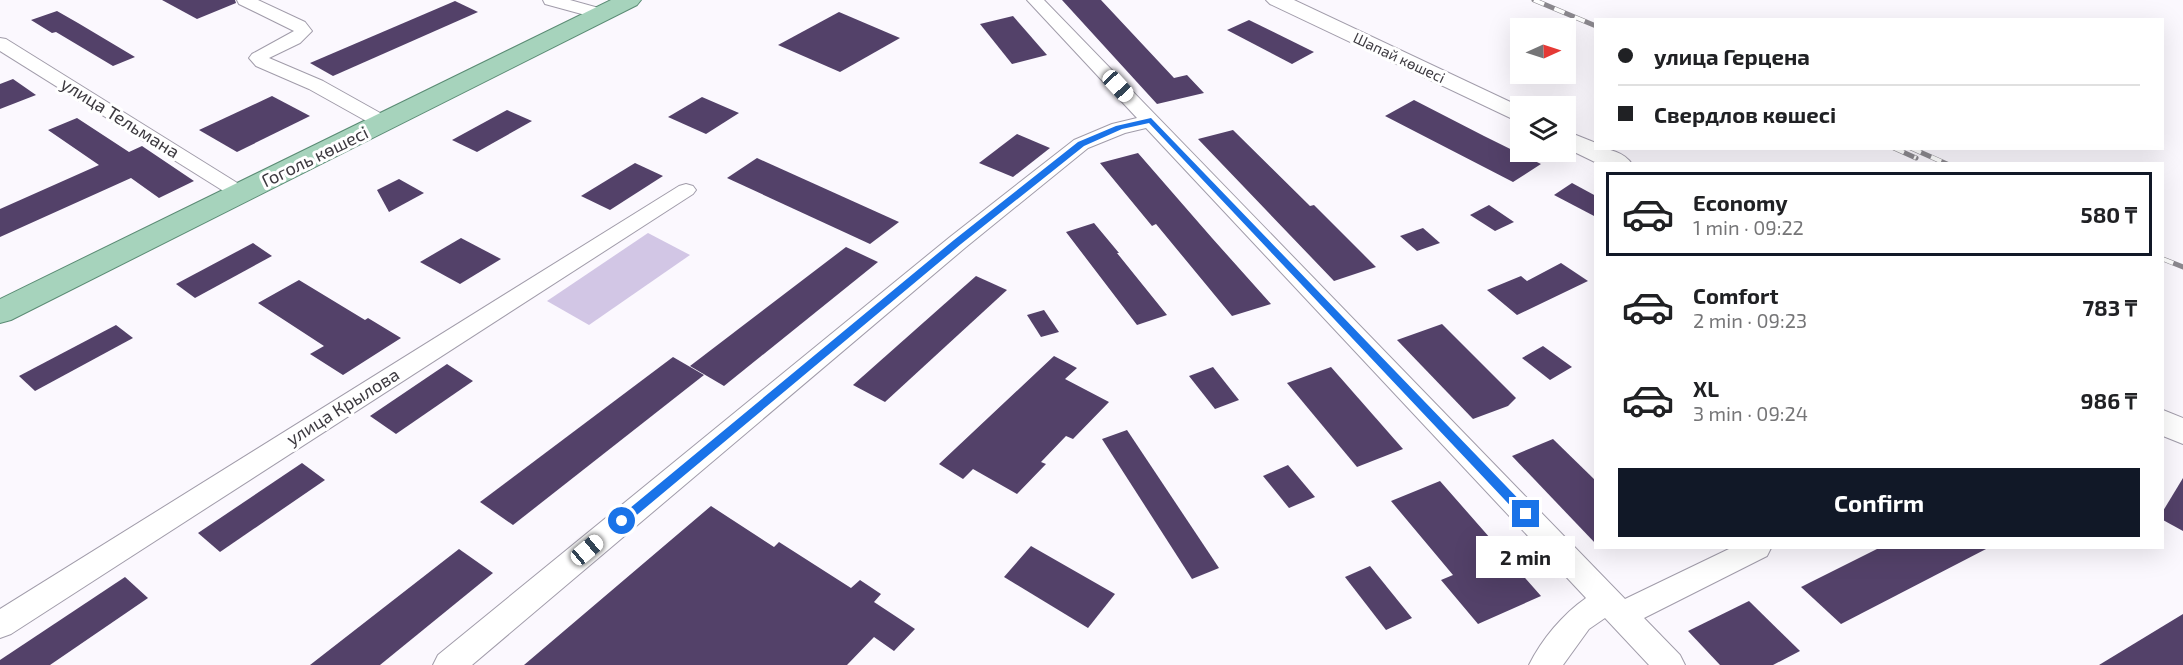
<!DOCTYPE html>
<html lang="en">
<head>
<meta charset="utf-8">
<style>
	body { margin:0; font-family:"Exo 2",sans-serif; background:#f6f6f6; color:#202124; height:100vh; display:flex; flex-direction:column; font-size:22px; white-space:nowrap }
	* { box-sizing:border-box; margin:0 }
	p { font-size:20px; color:#757577 }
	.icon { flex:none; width:33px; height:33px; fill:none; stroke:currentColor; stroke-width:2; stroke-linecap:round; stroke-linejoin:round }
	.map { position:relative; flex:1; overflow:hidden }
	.side { position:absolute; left:1594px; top:162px; width:570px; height:387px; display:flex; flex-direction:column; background:#fff; border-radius:0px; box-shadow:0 6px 24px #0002 }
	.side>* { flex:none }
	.top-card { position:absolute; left:1594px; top:18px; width:570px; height:132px; border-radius:0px; box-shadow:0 6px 24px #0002; display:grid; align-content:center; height:132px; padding:0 24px; background:#fff }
	.needle { width:39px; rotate:87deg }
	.controls { position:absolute; left:1510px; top:18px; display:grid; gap:12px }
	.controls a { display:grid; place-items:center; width:66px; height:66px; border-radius:0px; background:#fff; box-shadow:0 6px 24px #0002; font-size:30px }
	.end { position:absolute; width:27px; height:27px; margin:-14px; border:8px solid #1a73e8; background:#fff; box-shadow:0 0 0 3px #fff }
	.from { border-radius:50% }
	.bubble { position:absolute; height:42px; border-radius:0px; background:#fff; box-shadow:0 6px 24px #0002; font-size:20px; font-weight:700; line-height:42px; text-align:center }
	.car { position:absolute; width:18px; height:36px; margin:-18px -9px; border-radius:8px; box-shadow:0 0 4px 2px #0007; background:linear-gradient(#fff 24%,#345 0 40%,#fff 0 76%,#345 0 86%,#fff 0) }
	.top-card b { display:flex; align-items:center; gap:21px; height:57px; font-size:22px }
	.top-card b+b { border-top:2px solid #e0e0e0 }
	.top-card i { width:15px; height:15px; background:#202124 }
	ul { padding:10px 0 0; list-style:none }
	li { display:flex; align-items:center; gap:18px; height:84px; margin:0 12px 9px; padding:0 12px; border:3px solid transparent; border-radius:0px }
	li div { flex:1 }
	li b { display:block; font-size:22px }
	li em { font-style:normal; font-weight:700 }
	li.on { border-color:#111827 }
	li>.icon { width:54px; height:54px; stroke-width:1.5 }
	.button { display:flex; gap:12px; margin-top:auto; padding:12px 24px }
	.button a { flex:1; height:69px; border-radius:0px; background:#111827; color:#fff; font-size:24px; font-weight:700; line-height:69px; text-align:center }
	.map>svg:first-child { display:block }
	.green { fill:#d2c6e5 }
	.building { fill:#534169 }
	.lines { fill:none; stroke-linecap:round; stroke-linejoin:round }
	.minor-casing { stroke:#a19caa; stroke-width:2 }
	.tertiary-casing { stroke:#a19caa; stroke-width:2 }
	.primary-casing { stroke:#5a8b74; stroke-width:2 }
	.minor { fill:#fff; fill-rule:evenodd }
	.tertiary { fill:#fff; fill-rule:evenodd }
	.primary { fill:#a6d3bc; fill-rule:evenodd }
	.rail-casing { stroke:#8c898f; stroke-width:5 }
	.rail { stroke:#fff; stroke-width:4; stroke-dasharray:11; stroke-linecap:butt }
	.route { fill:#1a73e8 }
	.labels { text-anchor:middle; stroke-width:6; stroke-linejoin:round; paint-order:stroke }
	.far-street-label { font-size:15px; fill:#3d3a40; stroke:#fff }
	.street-label { font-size:18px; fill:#3d3a40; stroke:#fff }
</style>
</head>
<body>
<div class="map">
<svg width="2183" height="665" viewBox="0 0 2183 665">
	<rect width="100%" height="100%" fill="#fbf8fe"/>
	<polygon class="green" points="648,233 690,255 589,325 547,301"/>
	<g class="building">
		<polygon points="162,0 235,0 236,3 197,19"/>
		<polygon points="1062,0 1101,0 1174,78 1187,75 1204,93 1157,104"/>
		<polygon points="455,1 478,12 333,76 310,63"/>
		<polygon points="57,11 78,23 135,57 113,66 56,32 52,33 31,20"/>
		<polygon points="839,12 900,38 840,72 778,45"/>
		<polygon points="1013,16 1047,55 1012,64 980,24"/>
		<polygon points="1249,20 1314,52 1292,64 1227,30"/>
		<polygon points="13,79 36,95 0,109 0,84"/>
		<polygon points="272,96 310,116 237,152 199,130"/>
		<polygon points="702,97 739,113 706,134 668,117"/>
		<polygon points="1414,100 1484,136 1541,164 1513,182 1385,116"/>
		<polygon points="507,110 532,121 477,152 452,140"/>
		<polygon points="77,118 129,152 142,146 194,181 159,198 131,178 0,237 0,209 99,165 48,130"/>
		<polygon points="1233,130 1310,206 1314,205 1376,267 1334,281 1198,139"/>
		<polygon points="1017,134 1050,148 1013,177 979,163"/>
		<polygon points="1138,153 1212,238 1271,304 1232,316 1156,224 1152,226 1100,163"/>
		<polygon points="757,158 899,222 870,244 727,178"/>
		<polygon points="635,163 663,176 610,210 581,196"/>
		<polygon points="399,179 424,193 389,212 377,190"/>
		<polygon points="1572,183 1596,196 1596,217 1554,195"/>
		<polygon points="1489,205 1514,222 1495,231 1470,215"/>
		<polygon points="1094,223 1119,253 1117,253 1167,315 1137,325 1066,232"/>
		<polygon points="1423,228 1440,243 1417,251 1400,236"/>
		<polygon points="461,238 501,259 460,284 420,262"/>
		<polygon points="253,243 272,256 195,298 176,284"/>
		<polygon points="846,247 878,262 724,386 690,366"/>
		<polygon points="1561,263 1588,281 1517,315 1487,290 1521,276 1527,281"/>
		<polygon points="976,276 1007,290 885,402 853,385"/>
		<polygon points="299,280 365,320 368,318 401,338 343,375 310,354 324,346 258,303"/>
		<polygon points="1044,310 1059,332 1041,337 1027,315"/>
		<polygon points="1442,324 1516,398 1508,406 1473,419 1397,340"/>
		<polygon points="116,325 133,338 35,391 19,376"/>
		<polygon points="1543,346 1572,367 1550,380 1522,358"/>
		<polygon points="1054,356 1077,368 1065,379 1109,402 1073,439 1066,436 1041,462 1046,464 1017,494 973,469 963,479 939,464"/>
		<polygon points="673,357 704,375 513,525 480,502"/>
		<polygon points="447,364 473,381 396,434 370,416"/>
		<polygon points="1213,367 1239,400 1215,409 1189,376"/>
		<polygon points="1331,367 1403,449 1357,467 1287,383"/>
		<polygon points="1127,430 1219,568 1192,579 1102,439"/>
		<polygon points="1553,439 1596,481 1596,544 1512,456"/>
		<polygon points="302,463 325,480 220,552 198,533"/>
		<polygon points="1288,465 1315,497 1289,508 1263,476"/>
		<polygon points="2183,478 2183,531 2163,520 2163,511"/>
		<polygon points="1440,481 1541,596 1478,624 1441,580 1453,575 1391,501"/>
		<polygon points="711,506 774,547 779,542 851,588 860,580 881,594 874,602 915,629 894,651 874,637 847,665 524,665"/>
		<polygon points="1031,546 1115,594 1088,628 1004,577"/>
		<polygon points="1879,548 1988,548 1841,624 1801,587"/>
		<polygon points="459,549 493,573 380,665 310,665"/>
		<polygon points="1370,566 1412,618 1386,630 1345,577"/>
		<polygon points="125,577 148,598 50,665 0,665 0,660"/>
		<polygon points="1749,601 1800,651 1773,665 1720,665 1688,631"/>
		<polygon points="2183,614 2183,665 2099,665"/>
	</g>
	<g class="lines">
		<defs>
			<g id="minor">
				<polygon points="237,0 258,0 305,22 312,31 300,43 269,58 323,81 391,119 394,123 391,127 377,127 309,89 256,66 249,58 252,54 294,31 239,4"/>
				<polygon points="543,0 570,0 606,10 609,14 606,18 600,19 545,4"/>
				<path d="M1027,0H1044L1625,599L1731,548H1771L1767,556L1644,618L1680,655L1685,665H1649L1605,618L1589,629L1563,665H1529C1542,639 1563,614 1586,598L1146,128L1125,133L1088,148L966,247L472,665H433L438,655L950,237L1074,140L1112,124L1137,118Z"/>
				<polygon points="0,38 6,39 247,189 250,193 247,197 240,199 233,197 0,51"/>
				<polygon points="686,184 693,186 696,190 693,194 11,634 0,638 0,609 679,186"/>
			</g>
			<g id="tertiary">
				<polygon points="1266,0 1294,0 1521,107 1521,123 1270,4"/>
				<path d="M1566,131L1596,143V148C1609,148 1625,153 1632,164H1599L1566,148Z"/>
				<polygon points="2163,410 2183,418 2183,444 2163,436"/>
			</g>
			<polygon id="primary" points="611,0 641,0 637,5 11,320 0,323 0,299"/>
		</defs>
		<use href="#minor" class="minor-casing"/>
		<use href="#tertiary" class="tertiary-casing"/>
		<use href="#primary" class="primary-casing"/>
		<use href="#minor" class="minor"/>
		<use href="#tertiary" class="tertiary"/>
		<use href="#primary" class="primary"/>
		<defs>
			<g id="rail">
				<polyline points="1534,0 1596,26"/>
				<polyline points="1894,148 1916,158"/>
				<polyline points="1911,148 1947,164"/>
				<polyline points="2163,259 2183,267"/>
			</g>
		</defs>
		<use href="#rail" class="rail-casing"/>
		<use href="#rail" class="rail"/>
	</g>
	<polygon class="route" points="1151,118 1530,511 1530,517 1521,517 1149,123 1122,129 1084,146 961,244 626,524 618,524 618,518 954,240 1078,142 1116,126"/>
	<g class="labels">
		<g class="far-street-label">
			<text transform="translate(1399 58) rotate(25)" y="5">Шапай көшесі</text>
		</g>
		<g class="street-label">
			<text transform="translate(120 118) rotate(32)" y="6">улица Тельмана</text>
			<text transform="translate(315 157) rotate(-26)" y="6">Гоголь көшесі</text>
			<text transform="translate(343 407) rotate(-32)" y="6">улица Крылова</text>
		</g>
	</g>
</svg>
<div class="controls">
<a><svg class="needle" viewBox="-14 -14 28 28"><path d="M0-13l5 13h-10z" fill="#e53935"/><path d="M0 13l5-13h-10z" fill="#757577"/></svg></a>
<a><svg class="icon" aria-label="layers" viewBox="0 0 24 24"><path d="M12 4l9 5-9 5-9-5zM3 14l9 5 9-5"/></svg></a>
</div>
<i class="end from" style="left:622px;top:521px"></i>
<i class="end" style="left:1526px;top:514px"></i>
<div class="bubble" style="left:1476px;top:536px;width:99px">2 min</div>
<i class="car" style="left:1118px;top:86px;rotate:137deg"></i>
<i class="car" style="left:587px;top:550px;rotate:50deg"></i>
<div class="top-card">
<b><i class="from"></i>улица Герцена</b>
<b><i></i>Свердлов көшесі</b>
</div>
<section class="side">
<ul>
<li class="on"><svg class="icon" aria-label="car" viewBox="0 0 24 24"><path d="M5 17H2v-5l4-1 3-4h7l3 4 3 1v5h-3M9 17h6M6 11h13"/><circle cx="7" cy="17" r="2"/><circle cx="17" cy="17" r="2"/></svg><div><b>Economy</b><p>1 min · 09:22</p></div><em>580 ₸</em></li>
<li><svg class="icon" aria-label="car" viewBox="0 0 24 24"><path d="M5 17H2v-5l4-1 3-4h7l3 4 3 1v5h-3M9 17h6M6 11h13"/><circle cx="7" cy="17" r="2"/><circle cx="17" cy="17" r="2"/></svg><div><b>Comfort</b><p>2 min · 09:23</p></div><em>783 ₸</em></li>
<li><svg class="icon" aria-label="car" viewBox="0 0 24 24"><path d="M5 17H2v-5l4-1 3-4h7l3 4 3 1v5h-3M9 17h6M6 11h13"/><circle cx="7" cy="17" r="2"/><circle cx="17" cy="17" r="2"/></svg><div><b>XL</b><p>3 min · 09:24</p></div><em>986 ₸</em></li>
</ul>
<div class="button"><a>Confirm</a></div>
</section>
</div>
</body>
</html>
